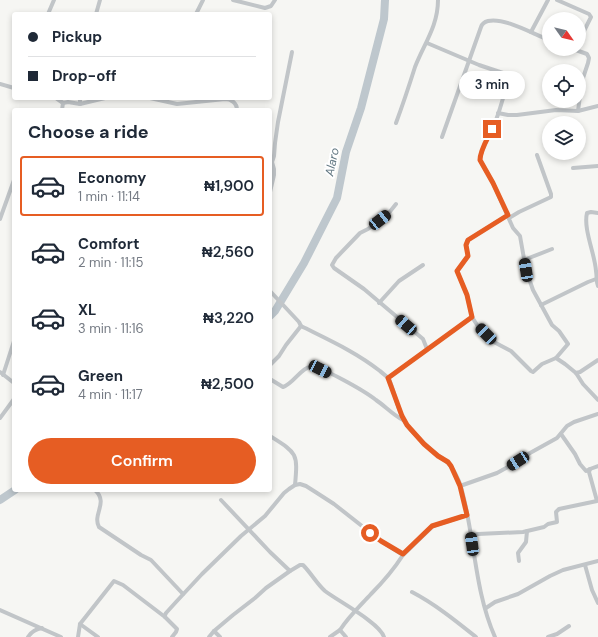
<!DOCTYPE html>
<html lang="en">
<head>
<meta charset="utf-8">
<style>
	body { margin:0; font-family:"DM Sans",sans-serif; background:#f2f2f3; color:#1f2937; height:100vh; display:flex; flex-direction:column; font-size:15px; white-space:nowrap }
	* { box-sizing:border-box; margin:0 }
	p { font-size:13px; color:#747a83 }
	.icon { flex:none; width:22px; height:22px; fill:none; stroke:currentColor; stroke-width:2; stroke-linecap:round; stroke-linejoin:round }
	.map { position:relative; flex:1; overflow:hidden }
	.sheet { position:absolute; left:12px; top:108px; width:260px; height:384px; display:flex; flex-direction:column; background:#fff; border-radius:4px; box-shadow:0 2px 6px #0003 }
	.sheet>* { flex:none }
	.hud { position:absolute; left:12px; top:12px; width:260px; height:88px; border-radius:4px; box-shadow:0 2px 6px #0003; display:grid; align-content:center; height:88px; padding:0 16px; background:#fff }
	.needle { width:26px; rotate:124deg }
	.fabs { position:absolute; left:542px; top:12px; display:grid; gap:8px }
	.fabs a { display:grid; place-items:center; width:44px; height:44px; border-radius:50%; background:#fff; box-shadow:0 2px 6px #0003; font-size:20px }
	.end { position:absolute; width:18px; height:18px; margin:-9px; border:5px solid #e65d23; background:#fff; box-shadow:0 0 0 2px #fff }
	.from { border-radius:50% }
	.bubble { position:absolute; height:28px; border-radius:14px; background:#fff; box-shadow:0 2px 6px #0003; font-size:13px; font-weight:600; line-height:28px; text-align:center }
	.car { position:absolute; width:12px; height:24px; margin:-12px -6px; border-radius:5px; box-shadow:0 0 3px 1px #0007; background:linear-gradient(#222 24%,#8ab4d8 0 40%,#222 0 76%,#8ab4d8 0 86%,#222 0) }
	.hud b { display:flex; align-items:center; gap:14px; height:38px; font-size:15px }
	.hud b+b { border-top:1px solid #e0e1e3 }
	.hud i { width:10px; height:10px; background:#1f2937 }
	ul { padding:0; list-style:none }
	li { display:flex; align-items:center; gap:12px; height:60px; margin:0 8px 6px; padding:0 8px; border:2px solid transparent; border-radius:4px }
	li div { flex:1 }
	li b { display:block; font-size:15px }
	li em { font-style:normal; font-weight:600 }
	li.on { border-color:#e65d23 }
	li>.icon { width:36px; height:36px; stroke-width:1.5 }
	h2 { padding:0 16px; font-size:18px; line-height:48px }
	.button { display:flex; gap:8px; margin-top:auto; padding:8px 16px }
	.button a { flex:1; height:46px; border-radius:24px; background:#e65d23; color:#fff; font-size:16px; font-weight:600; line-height:46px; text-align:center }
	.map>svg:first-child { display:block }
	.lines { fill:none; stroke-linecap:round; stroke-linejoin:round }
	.river { stroke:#bec7cd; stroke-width:8 }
	.minor { stroke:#c1c5c8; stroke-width:4 }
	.route { stroke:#e65d23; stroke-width:5 }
	.labels { text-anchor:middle; stroke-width:4; stroke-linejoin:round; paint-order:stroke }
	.water-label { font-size:12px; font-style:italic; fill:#607681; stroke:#fff }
</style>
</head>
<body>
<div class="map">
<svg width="598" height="637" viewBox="0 0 598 637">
	<rect width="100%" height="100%" fill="#f6f6f3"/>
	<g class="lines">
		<g class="river">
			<polyline points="270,316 275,311 304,263 337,198 346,152 361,108 384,19 385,0"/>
			<polyline points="0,500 15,490"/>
		</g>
		<g class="minor">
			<polyline points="233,0 265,8 271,6 275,0"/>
			<polyline points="557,0 589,14 591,17 579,41"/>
			<polyline points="48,14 54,0"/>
			<polyline points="96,14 100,0"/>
			<polyline points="196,14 203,0"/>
			<polyline points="531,32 548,0"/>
			<path d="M427,43L479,65L506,74L509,76L508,81C504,94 501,107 496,120C492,130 480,150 480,160L493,183L513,228L520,236L526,270L533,290L552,325L559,331L568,344L556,358"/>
			<polyline points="573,49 587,54 589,58 588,63 582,81 578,111"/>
			<polyline points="0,84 14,88"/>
			<polyline points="56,98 63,103 68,102 80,104 105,98"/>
			<path d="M150,98L177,104L225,99C231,99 237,103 237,110"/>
			<polyline points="80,104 80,98"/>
			<polyline points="62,110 63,103"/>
			<polyline points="498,113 508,115 517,115 556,110 578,111 598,106"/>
			<path d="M396,123C403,104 409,86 415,67C424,44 438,26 438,0"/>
			<path d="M442,137L481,27C482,24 484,22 488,21C504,17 533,34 549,40"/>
			<polyline points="573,168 598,166"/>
			<polyline points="270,192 274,175 274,169 272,162 274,156 275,143 278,122 292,52"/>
			<polyline points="396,204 388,214 368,229 360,233 336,258 332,265 334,268 364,289 423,339 427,349"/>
			<path d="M598,213L591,212L587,213C583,229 595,254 596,271C597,276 596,281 598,286"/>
			<polyline points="509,218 519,212 551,197 551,194 537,155"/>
			<polyline points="0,219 14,180"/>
			<polyline points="524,260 552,249"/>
			<path d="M270,291L299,322L301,326C329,340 356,352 380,371C383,374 387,376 389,379C396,395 398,416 410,429C418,437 425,445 434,452C438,456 444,459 448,463C453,468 459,480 461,487C475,536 474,590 495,637"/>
			<polyline points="379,303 399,281 423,265"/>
			<polyline points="541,305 588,282 596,279"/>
			<polyline points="472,317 479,328 492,341 511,351 531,371 533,372 542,364 556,358 565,364 576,373 583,384 598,400"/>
			<polyline points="270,365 279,356 286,345 301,326"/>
			<polyline points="0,372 14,383"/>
			<polyline points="576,373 580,372 598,360"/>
			<polyline points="3,375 14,341"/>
			<polyline points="388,378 472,317 467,295 457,271 468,256 466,245 468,240 508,215"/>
			<path d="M270,379L283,387C293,384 301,368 310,367C320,365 366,392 376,400C385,406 393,415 403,420"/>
			<polyline points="0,418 14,399"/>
			<polyline points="561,434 575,454 580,464 586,471 590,469 598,466"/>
			<path d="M270,436C297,453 298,453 295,485"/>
			<polyline points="460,486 497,473 506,468 530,453 557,438 567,426 574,422 598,414"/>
			<path d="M95,490C109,503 92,514 99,527L141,555L151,560L183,594"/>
			<polyline points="471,536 478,534 523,532 544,527 548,524 557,522 556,512 559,509 597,501 589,472 590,469"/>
			<polyline points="519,561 518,553 526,542 527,531"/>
			<polyline points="585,565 592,590 598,603"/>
			<path d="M290,571L300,565H303C311,573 317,584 325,591C338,601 380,623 384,637"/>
			<path d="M412,592C435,604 456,621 476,637"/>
			<polyline points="486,608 495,602 518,594 550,576 563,570 598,561"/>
			<polyline points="0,610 61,637"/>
			<polyline points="165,617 165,615 166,613 176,602 202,574 241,536 265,516 284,493 289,489 295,485 300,484 306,486 317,493 334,504 381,541 403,555 433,526 467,515"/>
			<polyline points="80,624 98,637"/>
			<polyline points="214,631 220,637"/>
			<path d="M28,637C31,632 36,629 42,628"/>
			<polyline points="78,637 80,624 114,581 123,585 165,617 177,629 176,632 172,637"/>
			<polyline points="209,637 214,631 233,615 255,598 266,588 290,571 270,552 221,500"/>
			<polyline points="330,637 340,630"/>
			<path d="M346,637L340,630C349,616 360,606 371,594C383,582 394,569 403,555"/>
			<polyline points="548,637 557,634 569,626"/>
		</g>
	</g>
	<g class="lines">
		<path class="route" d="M370,533L381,541L403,554L432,526L467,515L460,486L451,466L448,462L438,456L424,444L407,425L402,416L388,378L472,317L467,295L457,271L468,256L466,245L468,240L508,215L493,183L480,160C480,150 488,138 492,129"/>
	</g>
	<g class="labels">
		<g class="water-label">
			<text transform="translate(332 162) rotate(-78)" y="4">Alaro</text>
		</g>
	</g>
</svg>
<div class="fabs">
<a><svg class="needle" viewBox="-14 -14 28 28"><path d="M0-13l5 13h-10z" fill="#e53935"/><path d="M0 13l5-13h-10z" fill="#747a83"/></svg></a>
<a><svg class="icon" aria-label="locate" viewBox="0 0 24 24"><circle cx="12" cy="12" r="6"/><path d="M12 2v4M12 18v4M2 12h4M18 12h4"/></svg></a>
<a><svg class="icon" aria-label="layers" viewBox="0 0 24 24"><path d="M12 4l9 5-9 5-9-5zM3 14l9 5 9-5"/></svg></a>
</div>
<i class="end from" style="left:370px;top:533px"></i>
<i class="end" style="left:492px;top:129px"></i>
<div class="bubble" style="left:459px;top:71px;width:66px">3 min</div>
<i class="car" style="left:380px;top:220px;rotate:52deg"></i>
<i class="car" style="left:526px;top:270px;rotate:351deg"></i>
<i class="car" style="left:406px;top:325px;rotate:311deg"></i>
<i class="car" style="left:486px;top:334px;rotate:315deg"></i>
<i class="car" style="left:320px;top:369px;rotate:117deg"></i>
<i class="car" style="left:518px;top:461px;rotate:237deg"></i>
<i class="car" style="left:472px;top:544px;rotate:352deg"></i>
<div class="hud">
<b><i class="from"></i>Pickup</b>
<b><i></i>Drop-off</b>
</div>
<section class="sheet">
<h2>Choose a ride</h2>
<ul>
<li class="on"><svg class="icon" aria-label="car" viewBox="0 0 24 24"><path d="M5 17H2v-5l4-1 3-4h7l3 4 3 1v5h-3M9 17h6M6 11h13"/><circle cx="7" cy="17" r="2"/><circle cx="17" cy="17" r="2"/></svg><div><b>Economy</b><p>1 min · 11:14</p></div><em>₦1,900</em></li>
<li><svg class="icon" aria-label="car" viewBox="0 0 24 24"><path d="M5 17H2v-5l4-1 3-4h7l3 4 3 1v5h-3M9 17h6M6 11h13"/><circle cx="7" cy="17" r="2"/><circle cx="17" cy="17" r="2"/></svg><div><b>Comfort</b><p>2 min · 11:15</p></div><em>₦2,560</em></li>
<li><svg class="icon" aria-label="car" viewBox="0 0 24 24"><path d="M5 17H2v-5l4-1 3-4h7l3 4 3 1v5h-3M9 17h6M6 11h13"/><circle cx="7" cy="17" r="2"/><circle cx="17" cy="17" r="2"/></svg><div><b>XL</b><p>3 min · 11:16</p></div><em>₦3,220</em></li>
<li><svg class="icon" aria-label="car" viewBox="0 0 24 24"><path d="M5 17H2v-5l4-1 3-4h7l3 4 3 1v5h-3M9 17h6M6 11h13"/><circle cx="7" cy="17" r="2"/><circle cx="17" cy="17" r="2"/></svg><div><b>Green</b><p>4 min · 11:17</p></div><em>₦2,500</em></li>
</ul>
<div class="button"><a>Confirm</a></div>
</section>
</div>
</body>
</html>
